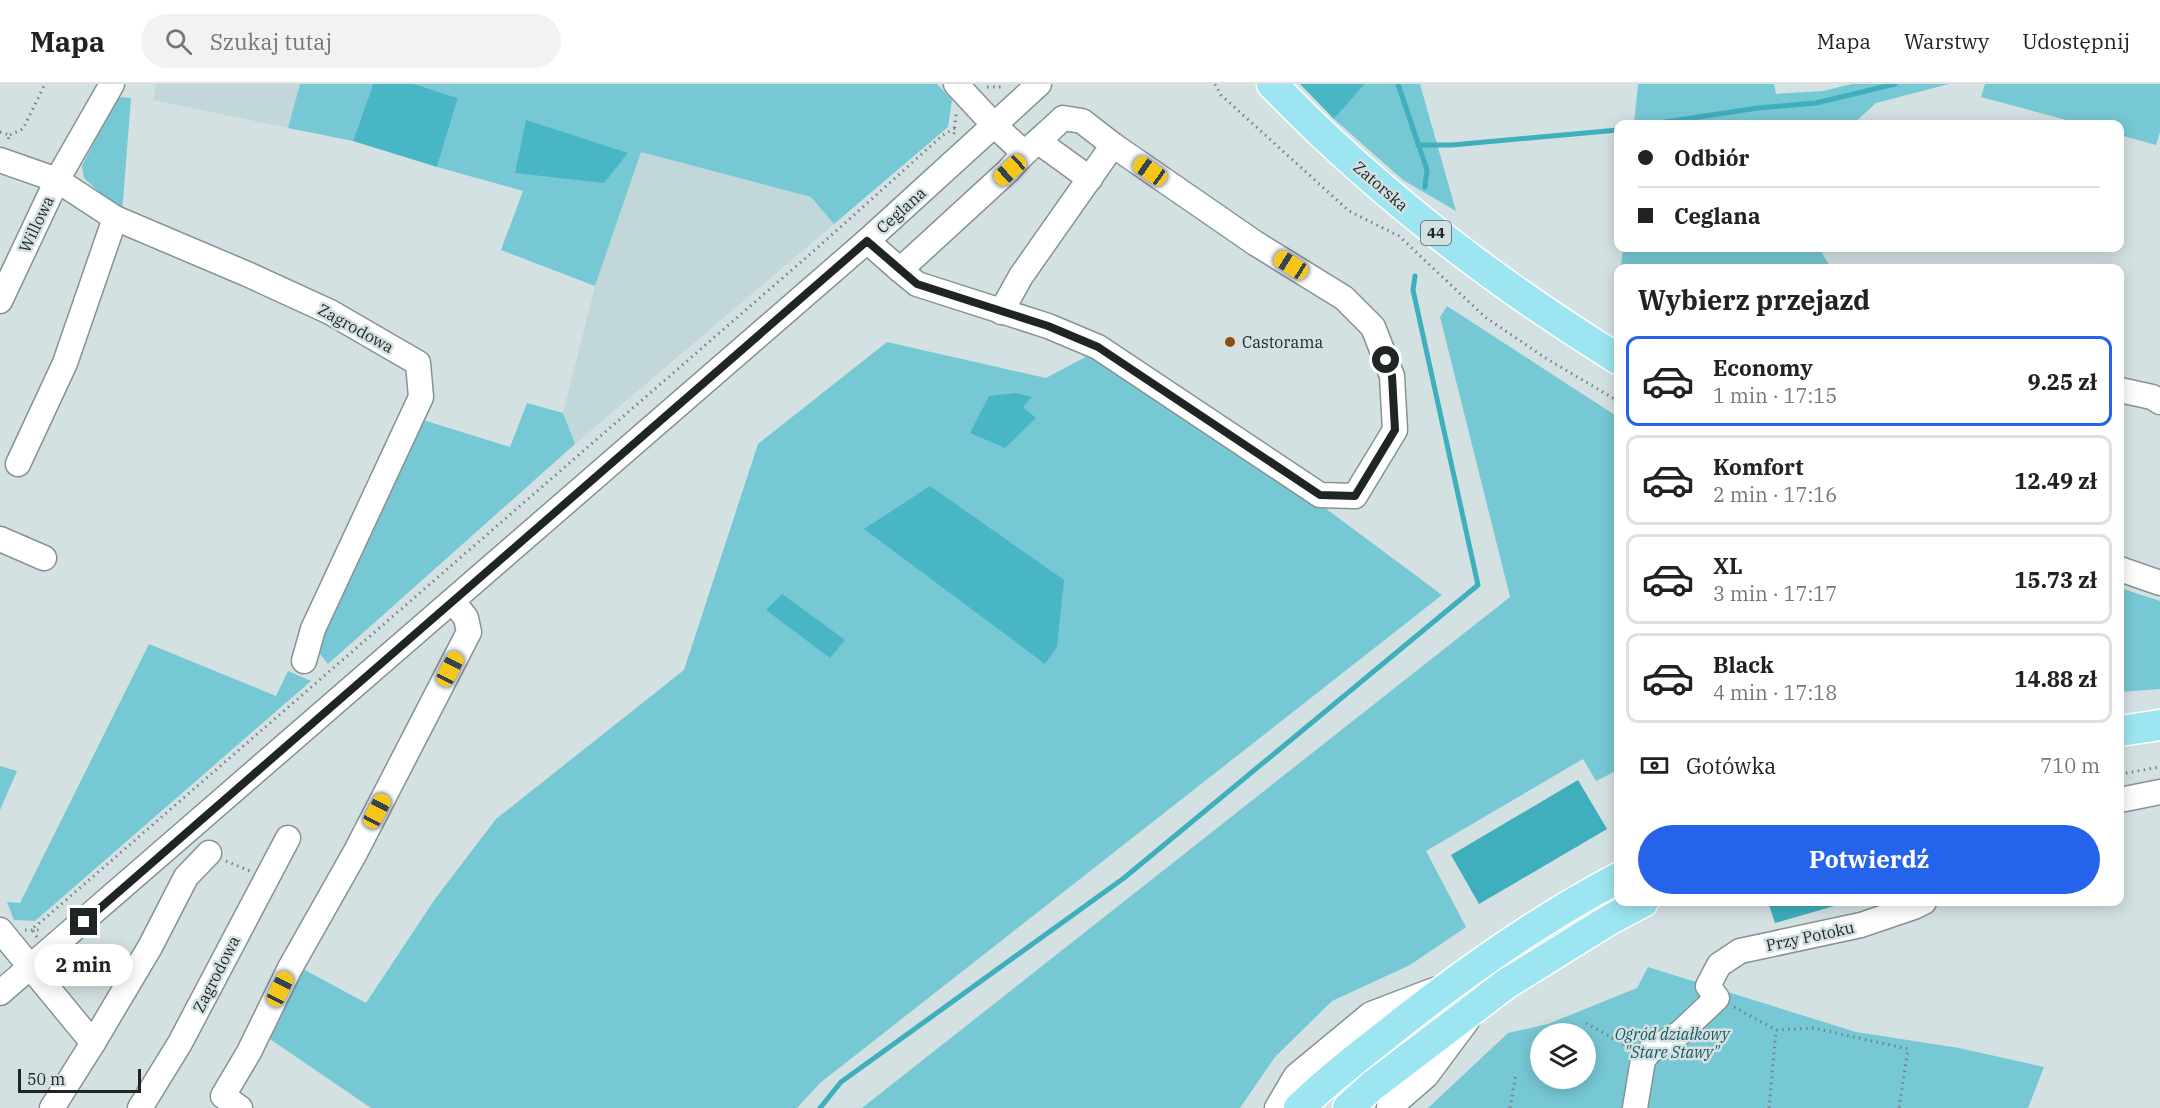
<!DOCTYPE html>
<html lang="pl">
<head>
<meta charset="utf-8">
<style>
	body { margin:0; font-family:"IBM Plex Serif",serif; background:#f2f2f2; color:#222; height:100vh; display:flex; flex-direction:column; font-size:22px; white-space:nowrap }
	* { box-sizing:border-box; margin:0 }
	p { font-size:20px; color:#767676 }
	.icon { flex:none; width:33px; height:33px; fill:none; stroke:currentColor; stroke-width:2; stroke-linecap:round; stroke-linejoin:round }
	.map { position:relative; flex:1; overflow:hidden }
	.details { position:absolute; left:1614px; top:180px; width:510px; height:642px; display:flex; flex-direction:column; background:#fff; border-radius:12px; box-shadow:0 3px 15px #0003 }
	.details>* { flex:none }
	.guide { position:absolute; left:1614px; top:36px; width:510px; height:132px; border-radius:12px; box-shadow:0 3px 15px #0003; display:grid; align-content:center; height:132px; padding:0 24px; background:#fff }
	.controls { position:absolute; left:1530px; top:939px; display:grid; gap:12px }
	.controls a { display:grid; place-items:center; width:66px; height:66px; border-radius:50%; background:#fff; box-shadow:0 3px 15px #0003; font-size:30px }
	.scale { position:absolute; left:18px; bottom:15px; width:123px; box-sizing:border-box; padding-left:6px; border:3px solid #1f2424; border-top:0; font-size:16px; line-height:21px; white-space:nowrap; color:#1f2424; -webkit-text-stroke:4px #d4e1e3; paint-order:stroke }
	.end { position:absolute; width:27px; height:27px; margin:-14px; border:8px solid #1f2424; background:#fff; box-shadow:0 0 0 3px #fff }
	.from { border-radius:50% }
	.bubble { position:absolute; height:42px; border-radius:21px; background:#fff; box-shadow:0 3px 15px #0003; font-size:20px; font-weight:700; line-height:42px; text-align:center }
	.car { position:absolute; width:18px; height:36px; margin:-18px -9px; border-radius:8px; box-shadow:0 0 4px 2px #0007; background:linear-gradient(#f5c518 24%,#345 0 40%,#f5c518 0 76%,#345 0 86%,#f5c518 0) }
	.guide b { display:flex; align-items:center; gap:21px; height:57px; font-size:22px }
	.guide b+b { border-top:2px solid #e0e0e0 }
	.guide i { width:15px; height:15px; background:#222 }
	ul { padding:0; list-style:none }
	li { display:flex; align-items:center; gap:18px; height:90px; margin:0 12px 9px; padding:0 12px; border:3px solid #e0e0e0; border-radius:12px }
	li div { flex:1 }
	li b { display:block; font-size:22px }
	li em { font-style:normal; font-weight:700 }
	li.on { border-color:#2563eb }
	li>.icon { width:54px; height:54px; stroke-width:1.5 }
	h2 { padding:0 24px; font-size:27px; line-height:72px }
	.pay { display:flex; align-items:center; gap:15px; height:66px; padding:0 24px; font-size:22px }
	.pay p { margin-inline-start:auto }
	.primary-button { display:flex; gap:12px; margin-top:auto; padding:12px 24px }
	.primary-button a { flex:1; height:69px; border-radius:36px; background:#2563eb; color:#fff; font-size:24px; font-weight:700; line-height:69px; text-align:center }
	header { display:flex; align-items:center; gap:36px; box-sizing:border-box; height:84px; padding:0 30px; background:#fff; border-bottom:2px solid #e0e0e0 }
	header strong { font-size:28px }
	nav { display:flex; gap:33px; margin-inline-start:auto; font-size:21px }
	.search { width:420px; height:54px; background:#f2f2f2; display:flex; align-items:center; gap:15px; box-sizing:border-box; padding:0 21px; border-radius:33px; color:#767676; font-size:22px }
	.map>svg:first-child { display:block }
	.built { fill:#c1d7da }
	.green { fill:#77c8d5; fill-rule:evenodd }
	.forest { fill:#49b6c5 }
	.water { fill:#3faebd }
	.lines { fill:none; stroke-linecap:round; stroke-linejoin:round }
	.stream { stroke:#3faebd; stroke-width:5 }
	.minor-casing { stroke:#869294; stroke-width:27 }
	.major-casing { stroke:#fff; stroke-width:33 }
	.path { stroke:#788182; stroke-width:3; stroke-dasharray:1.5 4.5; stroke-linecap:butt }
	.minor { stroke:#fff; stroke-width:24 }
	.major { stroke:#9de6f1; stroke-width:30 }
	.route { stroke:#1f2424; stroke-width:8 }
	.poi-dot { fill:#8c4d12; stroke:#d4e1e3; stroke-width:2 }
	.labels { text-anchor:middle; stroke-width:5; stroke-linejoin:round; paint-order:stroke }
	.shield { fill:#d4e1e3; stroke:#555d5d; stroke-width:1.5 }
	.shield-label { font-size:15px; font-weight:bold; fill:#1f2424 }
	.street-label { font-size:16px; fill:#1f2424; stroke:#d4e1e3 }
	.poi-label { font-size:16px; fill:#1f2424; stroke:#d4e1e3; text-anchor:start }
	.park-label { font-size:16px; font-style:italic; fill:#1b5860; stroke:#d4e1e3 }
</style>
</head>
<body>
<header>
<strong>Mapa</strong>
<div class="search"><svg class="icon" aria-label="search" viewBox="0 0 24 24"><circle cx="10" cy="10" r="6"/><path d="M15 15l6 6"/></svg>Szukaj tutaj</div>
<nav><a>Mapa</a><a>Warstwy</a><a>Udostępnij</a></nav>
</header>
<div class="map">
<svg width="2160" height="1024" viewBox="0 0 2160 1024">
	<rect width="100%" height="100%" fill="#d4e1e3"/>
	<g class="built">
		<polygon points="156,0 300,0 288,44 153,16"/>
		<polygon points="641,68 811,113 834,140 575,360 563,329 595,202"/>
	</g>
	<g class="green">
		<polygon points="300,0 373,0 353,57 288,44"/>
		<polygon points="414,0 937,0 952,16 948,43 834,140 811,113 641,68 595,202 501,166 523,107 437,83 458,14"/>
		<polygon points="1365,0 1420,0 1456,127 1403,96 1334,35"/>
		<polygon points="1638,0 1774,0 1776,10 1823,7 1852,0 1949,0 1876,19 1853,40 1634,40"/>
		<polygon points="1985,0 2160,0 2160,48 2156,61 2120,51 2120,40 2081,40 1981,13"/>
		<polygon points="117,13 131,14 122,129 84,94 82,82"/>
		<polygon points="1623,164 1819,164 1831,184 1621,184"/>
		<polygon points="1447,222 1618,333 1618,686 1596,697 1583,675 1426,767 1466,843 1410,881 1332,917 1275,973 1240,1024 862,1024 1510,513 1440,233"/>
		<polygon points="887,258 1046,294 1091,270 1317,418 1442,511 820,999 797,1024 371,1024 270,955 303,885 366,919 435,815 496,735 684,586 758,360"/>
		<polygon points="527,319 563,329 575,360 328,580 320,570 319,551 420,335 510,363"/>
		<polygon points="2120,504 2160,517 2160,605 2120,608"/>
		<polygon points="149,560 276,612 288,587 311,597 35,837 14,836 7,818 20,819"/>
		<polygon points="0,682 17,687 0,726"/>
		<path d="M1648,883L1856,948L1959,964L2044,983L2028,1024H1428L1508,949L1548,940L1637,904ZM1540,950H1586V994H1540Z"/>
	</g>
	<g class="forest">
		<polygon points="373,0 414,0 458,14 437,83 353,57"/>
		<polygon points="1300,0 1365,0 1334,35"/>
		<polygon points="526,36 628,69 604,99 515,89"/>
		<polygon points="1016,309 1032,313 1023,323 1036,334 1005,364 970,349 989,312"/>
		<polygon points="930,402 1064,496 1057,563 1045,580 864,445"/>
		<polygon points="782,510 845,556 830,574 766,526"/>
	</g>
	<g class="water">
		<polygon points="1578,696 1607,745 1479,820 1451,771"/>
		<polygon points="1768,818 1848,818 1775,839"/>
	</g>
	<g class="lines">
		<g class="stream">
			<polyline points="1398,0 1427,86 1425,103"/>
			<polyline points="1652,40 1758,24 1816,19 1895,0"/>
			<polyline points="1418,61 1452,61 1618,46"/>
			<polyline points="820,1024 841,998 1124,794 1478,501 1413,206 1415,192"/>
		</g>
		<defs>
			<g id="minor">
				<polyline points="956,0 994,41 1023,68"/>
				<path d="M1063,34L1082,37L1113,61L1255,159L1344,214L1373,243L1392,292L1395,346L1355,412L1320,411L1098,263L1048,242L917,200L900,186L1009,86C1025,66 1045,52 1063,34Z"/>
				<polyline points="1039,58 1090,95"/>
				<polyline points="0,76 57,96 115,134 247,190 330,228 418,279 421,313 313,545 304,577"/>
				<polyline points="867,157 900,186"/>
				<polyline points="0,217 57,96 112,0"/>
				<polyline points="1001,228 1021,192 1113,61"/>
				<polyline points="2120,306 2152,313 2160,318"/>
				<polyline points="18,380 65,279 115,134"/>
				<polyline points="0,455 44,474"/>
				<polyline points="2120,485 2160,499"/>
				<polyline points="2120,716 2160,708"/>
				<polyline points="0,846 93,959 52,1024"/>
				<polyline points="0,909 867,157 1039,0"/>
				<polyline points="93,959 150,863 186,793 209,769"/>
				<polyline points="140,1024 180,959 288,754"/>
				<polyline points="240,1024 223,1012 249,968 290,884 355,769 469,548 466,534 453,517"/>
				<polyline points="1277,1024 1296,992 1371,930 1434,906"/>
				<polyline points="1389,1024 1426,992 1467,937"/>
				<polyline points="1635,1024 1643,976 1650,967 1680,949 1717,914 1708,902 1719,881 1740,867 1861,841 1914,823 1924,818"/>
			</g>
			<g id="major">
				<path d="M1272,0C1375,107 1492,197 1618,275"/>
				<polyline points="2120,647 2160,641"/>
				<path d="M1299,1024C1328,996 1359,972 1391,947C1462,890 1537,837 1618,794"/>
				<polyline points="1348,1024 1372,1002 1506,900 1609,836 1643,818"/>
			</g>
		</defs>
		<use href="#minor" class="minor-casing"/>
		<use href="#major" class="major-casing"/>
		<g class="path">
			<polyline points="1215,0 1221,11 1349,127 1399,152 1485,233 1547,275 1618,317"/>
			<polyline points="987,3 1004,3"/>
			<polyline points="0,48 9,51 8,57"/>
			<polyline points="954,50 956,30"/>
			<polyline points="10,51 23,45 45,0"/>
			<polyline points="2120,690 2160,683"/>
			<polyline points="226,777 250,787"/>
			<polyline points="25,846 42,846"/>
			<polyline points="37,853 32,845 43,836 816,165 943,51 955,44"/>
			<polyline points="1734,923 1776,946 1814,944 1908,965 1899,1024"/>
			<polyline points="1586,939 1628,963"/>
			<polyline points="1510,1024 1516,990"/>
			<polyline points="1769,1024 1776,946"/>
		</g>
		<use href="#minor" class="minor"/>
		<use href="#major" class="major"/>
	</g>
	<g class="lines">
		<polyline class="route" points="84,838 867,157 917,200 1048,242 1098,263 1320,411 1355,412 1395,346 1392,292 1386,276"/>
	</g>
	<circle class="poi-dot" cx="1230" cy="258" r="6"/>
	<g class="labels">
		<rect class="shield" x="1421" y="137" width="30" height="24" rx="4.5"/>
		<g class="shield-label">
			<text x="1436" y="154">44</text>
		</g>
		<g class="street-label">
			<text transform="translate(1381 102) rotate(41)" y="6">Zatorska</text>
			<text transform="translate(901 126) rotate(-42)" y="6">Ceglana</text>
			<text transform="translate(36 140) rotate(-65)" y="6">Willowa</text>
			<text transform="translate(356 244) rotate(29)" y="6">Zagrodowa</text>
			<text transform="translate(1810 852) rotate(-12)" y="6">Przy Potoku</text>
			<text transform="translate(216 890) rotate(-63)" y="6">Zagrodowa</text>
		</g>
		<g class="poi-label">
			<text x="1242" y="264">Castorama</text>
		</g>
		<g class="park-label">
			<text x="1672" y="956">Ogród działkowy<tspan x="1672" dy="18">"Stare Stawy"</tspan></text>
		</g>
	</g>
</svg>
<div class="controls">
<a><svg class="icon" aria-label="layers" viewBox="0 0 24 24"><path d="M12 4l9 5-9 5-9-5zM3 14l9 5 9-5"/></svg></a>
</div>
<div class="scale">50 m</div>
<i class="end from" style="left:1386px;top:276px"></i>
<i class="end" style="left:84px;top:838px"></i>
<div class="bubble" style="left:34px;top:860px;width:99px">2 min</div>
<i class="car" style="left:1010px;top:86px;rotate:228deg"></i>
<i class="car" style="left:1150px;top:87px;rotate:305deg"></i>
<i class="car" style="left:1291px;top:181px;rotate:302deg"></i>
<i class="car" style="left:450px;top:585px;rotate:27deg"></i>
<i class="car" style="left:377px;top:727px;rotate:28deg"></i>
<i class="car" style="left:280px;top:905px;rotate:26deg"></i>
<div class="guide">
<b><i class="from"></i>Odbiór</b>
<b><i></i>Ceglana</b>
</div>
<section class="details">
<h2>Wybierz przejazd</h2>
<ul>
<li class="on"><svg class="icon" aria-label="car" viewBox="0 0 24 24"><path d="M5 17H2v-5l4-1 3-4h7l3 4 3 1v5h-3M9 17h6M6 11h13"/><circle cx="7" cy="17" r="2"/><circle cx="17" cy="17" r="2"/></svg><div><b>Economy</b><p>1 min · 17:15</p></div><em>9.25 zł</em></li>
<li><svg class="icon" aria-label="car" viewBox="0 0 24 24"><path d="M5 17H2v-5l4-1 3-4h7l3 4 3 1v5h-3M9 17h6M6 11h13"/><circle cx="7" cy="17" r="2"/><circle cx="17" cy="17" r="2"/></svg><div><b>Komfort</b><p>2 min · 17:16</p></div><em>12.49 zł</em></li>
<li><svg class="icon" aria-label="car" viewBox="0 0 24 24"><path d="M5 17H2v-5l4-1 3-4h7l3 4 3 1v5h-3M9 17h6M6 11h13"/><circle cx="7" cy="17" r="2"/><circle cx="17" cy="17" r="2"/></svg><div><b>XL</b><p>3 min · 17:17</p></div><em>15.73 zł</em></li>
<li><svg class="icon" aria-label="car" viewBox="0 0 24 24"><path d="M5 17H2v-5l4-1 3-4h7l3 4 3 1v5h-3M9 17h6M6 11h13"/><circle cx="7" cy="17" r="2"/><circle cx="17" cy="17" r="2"/></svg><div><b>Black</b><p>4 min · 17:18</p></div><em>14.88 zł</em></li>
</ul>
<div class="pay"><svg class="icon" aria-label="cash" viewBox="0 0 24 24"><path d="M3 7h18v10H3z"/><circle cx="12" cy="12" r="2"/></svg>Gotówka<p>710 m</p></div>
<div class="primary-button"><a>Potwierdź</a></div>
</section>
</div>
</body>
</html>
